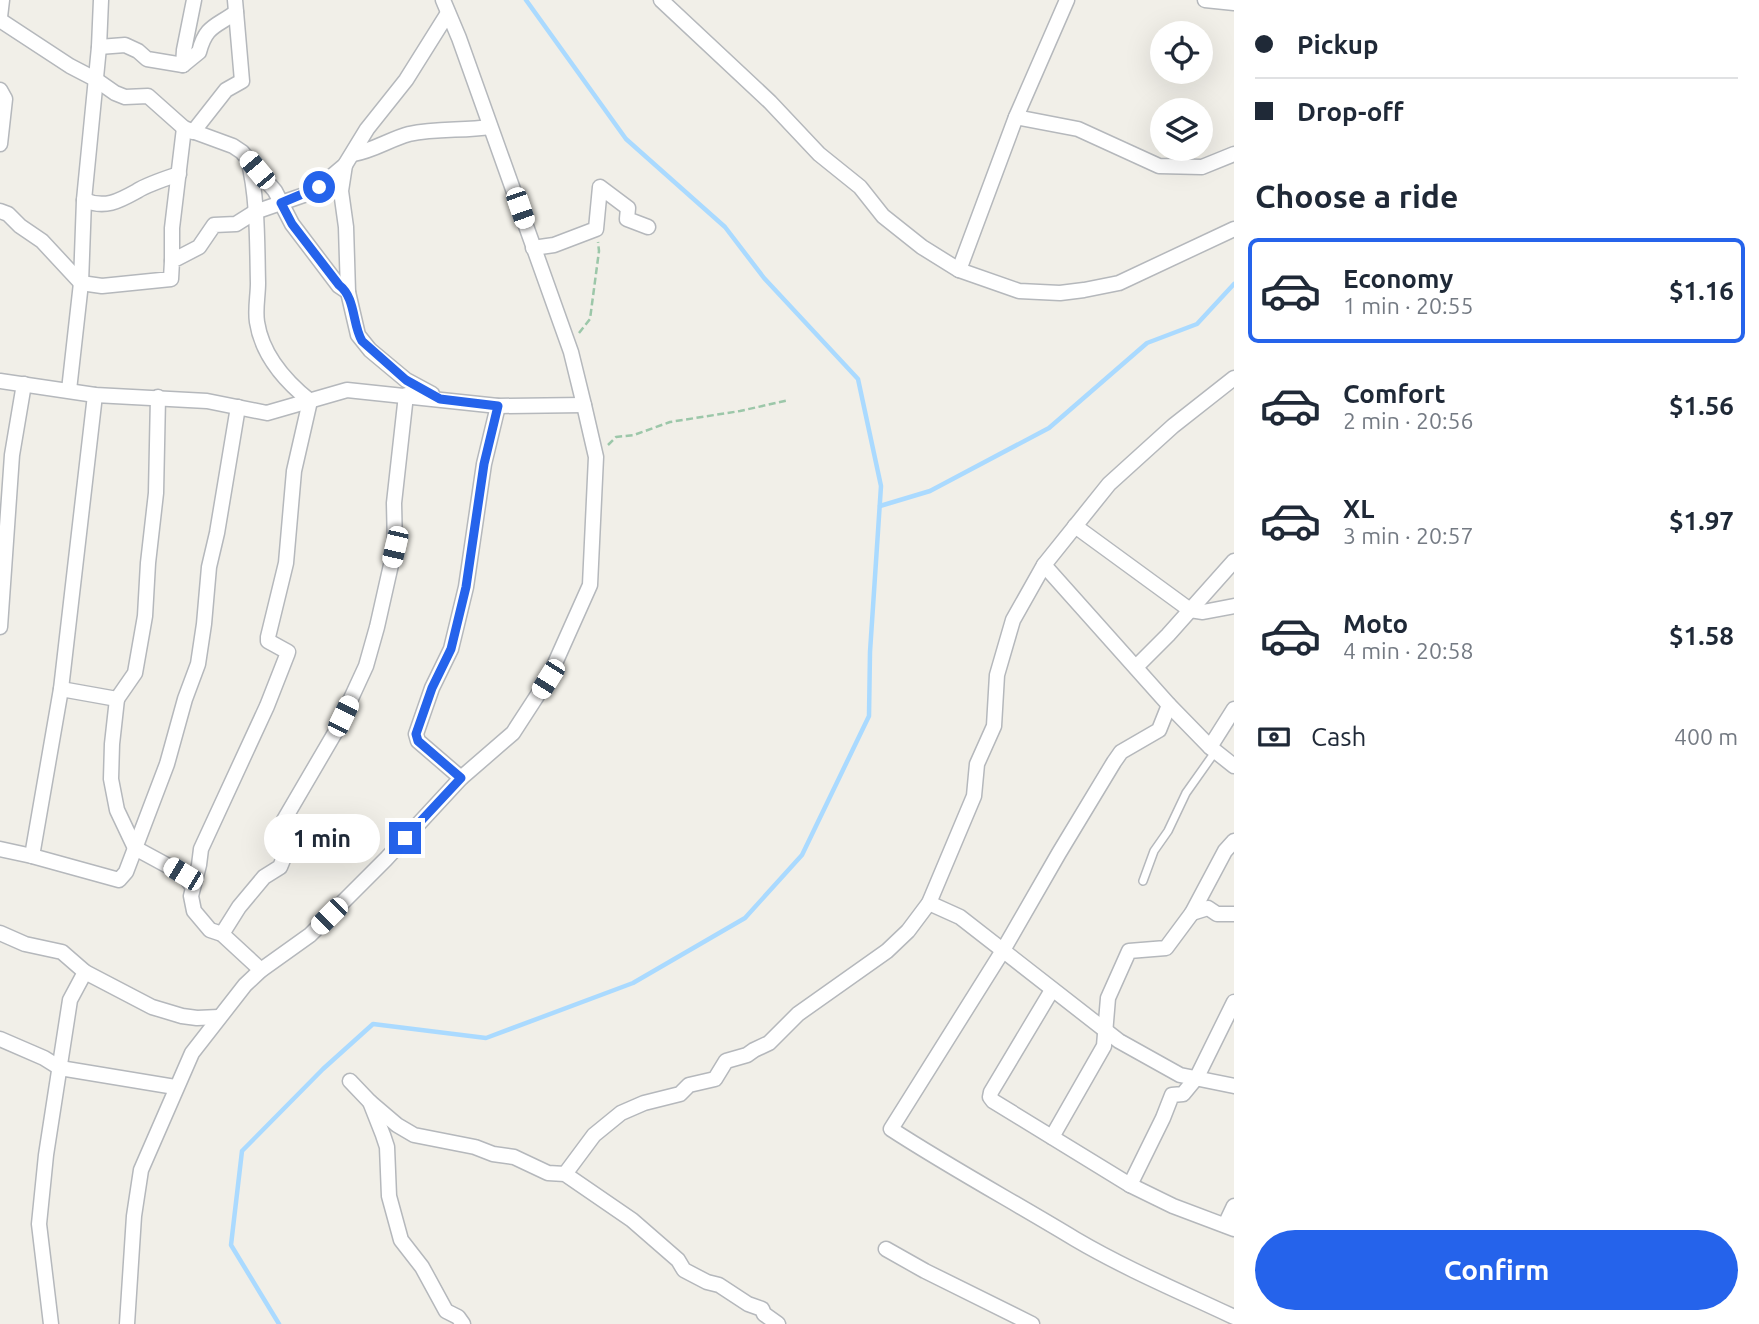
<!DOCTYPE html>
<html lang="en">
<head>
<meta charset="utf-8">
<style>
	body { margin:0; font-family:Ubuntu,sans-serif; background:#f6f6f7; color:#1f2937; height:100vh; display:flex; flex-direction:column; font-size:26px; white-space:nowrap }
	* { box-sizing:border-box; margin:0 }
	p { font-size:23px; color:#747a83 }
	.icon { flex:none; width:38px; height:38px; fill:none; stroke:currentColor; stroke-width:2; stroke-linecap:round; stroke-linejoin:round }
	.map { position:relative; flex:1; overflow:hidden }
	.panel { display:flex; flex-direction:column; background:#fff; width:525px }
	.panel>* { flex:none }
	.top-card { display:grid; align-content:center; height:154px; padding:0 21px; background:#fff }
	.controls { position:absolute; left:1150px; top:21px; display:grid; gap:14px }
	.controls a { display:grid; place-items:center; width:63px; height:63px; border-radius:50%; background:#fff; box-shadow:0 7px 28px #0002; font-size:35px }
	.end { position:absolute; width:32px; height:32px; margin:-16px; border:9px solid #2563eb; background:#fff; box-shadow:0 0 0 4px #fff }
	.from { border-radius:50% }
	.bubble { position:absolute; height:49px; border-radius:24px; background:#fff; box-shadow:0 7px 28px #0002; font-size:23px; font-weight:700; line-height:49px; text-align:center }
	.car { position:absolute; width:21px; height:42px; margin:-21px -10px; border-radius:9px; box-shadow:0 0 5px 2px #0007; background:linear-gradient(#fff 24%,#345 0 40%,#fff 0 76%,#345 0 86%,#fff 0) }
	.top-card b { display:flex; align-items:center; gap:24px; height:66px; font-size:26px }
	.top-card b+b { border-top:2px solid #e0e1e3 }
	.top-card i { width:18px; height:18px; background:#1f2937 }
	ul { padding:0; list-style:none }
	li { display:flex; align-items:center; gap:21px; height:105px; margin:0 14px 10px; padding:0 7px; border:4px solid transparent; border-radius:10px }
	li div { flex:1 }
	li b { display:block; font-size:26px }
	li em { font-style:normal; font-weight:700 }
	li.active { border-color:#2563eb }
	li>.icon { width:63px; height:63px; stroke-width:1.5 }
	h2 { padding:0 21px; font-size:32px; line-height:84px }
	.pay { display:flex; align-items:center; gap:18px; height:77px; padding:0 21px; font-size:26px }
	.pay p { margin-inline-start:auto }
	.button { display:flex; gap:14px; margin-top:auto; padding:14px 21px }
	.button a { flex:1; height:80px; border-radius:42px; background:#2563eb; color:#fff; font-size:28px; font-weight:700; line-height:80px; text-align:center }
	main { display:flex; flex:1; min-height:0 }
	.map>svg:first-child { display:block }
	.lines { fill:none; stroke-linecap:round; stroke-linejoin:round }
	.stream { stroke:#aadaff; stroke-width:4.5 }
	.service-casing { stroke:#b5b8bc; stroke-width:10 }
	.minor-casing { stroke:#b5b8bc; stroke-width:17 }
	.path { stroke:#9cc7a9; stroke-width:2.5; stroke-dasharray:7 3.5; stroke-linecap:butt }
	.service { stroke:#fff; stroke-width:7 }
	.minor { stroke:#fff; stroke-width:14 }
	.route { stroke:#2563eb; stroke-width:9 }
</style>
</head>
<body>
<main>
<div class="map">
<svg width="1234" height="1324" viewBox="0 0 1234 1324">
	<rect width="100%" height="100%" fill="#f1efe8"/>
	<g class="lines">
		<g class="stream">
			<polyline points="880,506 930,491 1049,428 1147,343 1197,324 1234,284"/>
			<polyline points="279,1324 231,1245 242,1151 323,1069 373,1024 486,1038 633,983 745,918 802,855 869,716 870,652 881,486 858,379 764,278 725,227 626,139 526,0"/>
		</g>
		<defs>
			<polyline id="service" points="1143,881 1154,851 1168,831 1186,793 1215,752"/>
			<g id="minor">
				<polyline points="661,0 770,102 819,154 860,187 883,216 922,247 959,270 1019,291 1060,293 1084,290 1119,283 1234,229"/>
				<polyline points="1205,0 1234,3"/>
				<polyline points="0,17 2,0"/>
				<polyline points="0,20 70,66 95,79 115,93 125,97 148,96 184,128 233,146 242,152 275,191 292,224 339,286 348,292"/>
				<path d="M99,47L125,45L138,51L147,59L183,65L199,52C206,25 216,27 236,12"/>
				<polyline points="183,65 184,50 194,0"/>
				<polyline points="0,90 5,99 0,144"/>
				<polyline points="1016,117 1078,129 1159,166 1202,167 1234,154"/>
				<polyline points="193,132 226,90 242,81 235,0"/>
				<path d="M353,154C373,151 390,139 409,134C437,128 463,131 490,127"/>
				<path d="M248,159C258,198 257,243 258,283C258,296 255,309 257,322C262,355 285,381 310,401L294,471L286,563L268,637V641L288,652L287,655L267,706L201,849L199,865L191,896L194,911L210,930L222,934L261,970"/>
				<polyline points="345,165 341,191 346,227 348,292 358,335 370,350 406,380 432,394"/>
				<path d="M84,200C105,209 119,201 137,191C148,184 167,178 179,174"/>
				<polyline points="0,211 8,214 20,226 42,241 81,283 102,286 171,279 172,261 199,247 214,225 236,224 255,212 304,195 319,187 345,165 367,129 406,80 448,13"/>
				<polyline points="533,248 554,245 596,229 600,187 628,208 627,219 648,227"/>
				<polyline points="172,261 172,228 184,128"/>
				<polyline points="959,270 1016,117 1067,0"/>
				<polyline points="0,381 95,395 207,401 267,413 347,390 498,406 584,405"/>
				<polyline points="69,390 81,283 84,200 99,47 101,0"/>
				<polyline points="1075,526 1190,610 1203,612 1234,606"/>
				<polyline points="1044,565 1169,705 1210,747 1234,766"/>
				<polyline points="0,627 12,455 24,384"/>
				<polyline points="1136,667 1168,635 1234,561"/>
				<polyline points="61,689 117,699 135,673 145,616 148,563 156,493 158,397"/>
				<polyline points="117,699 112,744 111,779 117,810 135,848 183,874 192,886"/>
				<path d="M1169,705L1159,730L1121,752L1114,762L1059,853L1002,952L891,1129C951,1168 1014,1202 1075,1239C1126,1269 1181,1292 1234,1317"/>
				<polyline points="1210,747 1234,709"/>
				<polyline points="461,778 418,741 416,734 432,688 451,649 466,587 484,464 498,406"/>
				<polyline points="0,849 32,856 119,880 126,872 167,764 185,699 198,664 204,624 209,567 217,533 238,407"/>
				<polyline points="32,856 61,689 95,395"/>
				<polyline points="929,903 960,917 1119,1041 1180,1075 1234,1086"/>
				<polyline points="1192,913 1208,908 1217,914 1234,914"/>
				<polyline points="0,933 25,944 62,952 85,972 152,1007 182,1016 197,1018 219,1017"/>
				<polyline points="222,934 239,907 264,877 280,867 289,845 282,828 284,820 336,731 366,666 377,627 395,547 394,503 406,395"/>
				<polyline points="1052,990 991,1092 990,1097 993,1101 1130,1185 1173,1206 1234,1229"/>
				<polyline points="0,1039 44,1058 60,1068 175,1087"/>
				<polyline points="350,1081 370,1102 383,1135 387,1147 389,1196 401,1240 422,1267 446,1311 458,1317 463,1324"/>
				<polyline points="370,1102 397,1125 414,1135 475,1147 493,1154 514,1157 548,1173 565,1174 632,1220 678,1260 684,1270 707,1282 719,1285 748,1304 762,1309 764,1314 778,1324"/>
				<polyline points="1052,1137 1104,1046 1108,998 1129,951 1166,948 1192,913 1225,851 1234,841"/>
				<polyline points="565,1174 594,1135 621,1113 644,1103 680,1094 689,1085 715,1079 726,1061 747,1055 754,1050 769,1043 798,1014 887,951 908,931 929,903 974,796 977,764 994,726 997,675 1013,620 1044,565 1109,484 1173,426 1234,378"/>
				<polyline points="1130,1185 1163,1118 1172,1095 1183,1094 1197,1077 1234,1002"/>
				<polyline points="1225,1225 1234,1206"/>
				<polyline points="886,1249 925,1271 1032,1324"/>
				<polyline points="51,1324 39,1224 46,1155 70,1000 85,972"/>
				<polyline points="127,1324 134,1216 141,1170 192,1053 245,985 261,970 310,935 386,859 461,778 513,733 548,679 590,585 596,457 584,405 571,352 459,38 443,0"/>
			</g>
		</defs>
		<use href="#service" class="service-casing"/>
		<use href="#minor" class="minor-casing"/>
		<g class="path">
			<polyline points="579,333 590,319 599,251 598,242"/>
			<polyline points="608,445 616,437 634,435 670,422 740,411 789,400"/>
		</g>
		<use href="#service" class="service"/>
		<use href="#minor" class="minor"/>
	</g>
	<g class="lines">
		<path class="route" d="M319,187L281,203L292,224L339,285C356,298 352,324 362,341L406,380L440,399L498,406L484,464L466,587L451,649L432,688L416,734L418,741L461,778L405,838"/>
	</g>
</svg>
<div class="controls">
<a><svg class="icon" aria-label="locate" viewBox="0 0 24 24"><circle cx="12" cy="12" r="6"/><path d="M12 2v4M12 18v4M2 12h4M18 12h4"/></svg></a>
<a><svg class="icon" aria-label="layers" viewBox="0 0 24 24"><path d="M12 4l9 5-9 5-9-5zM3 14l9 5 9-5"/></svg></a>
</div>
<i class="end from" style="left:319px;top:187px"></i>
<i class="end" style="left:405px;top:838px"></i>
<div class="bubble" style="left:264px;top:814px;width:116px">1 min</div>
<i class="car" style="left:257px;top:170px;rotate:320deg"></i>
<i class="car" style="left:520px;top:208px;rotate:161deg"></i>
<i class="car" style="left:395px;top:547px;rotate:193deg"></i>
<i class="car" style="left:548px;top:679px;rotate:212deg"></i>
<i class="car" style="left:343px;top:716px;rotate:26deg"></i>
<i class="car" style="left:183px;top:874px;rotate:301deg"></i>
<i class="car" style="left:329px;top:916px;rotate:225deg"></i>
</div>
<section class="panel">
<div class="top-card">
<b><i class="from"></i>Pickup</b>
<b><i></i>Drop-off</b>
</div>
<h2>Choose a ride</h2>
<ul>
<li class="active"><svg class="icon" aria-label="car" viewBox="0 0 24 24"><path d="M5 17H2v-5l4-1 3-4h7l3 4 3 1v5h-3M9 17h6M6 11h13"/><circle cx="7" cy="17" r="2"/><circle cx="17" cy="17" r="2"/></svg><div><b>Economy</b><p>1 min · 20:55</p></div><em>$1.16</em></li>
<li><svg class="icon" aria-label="car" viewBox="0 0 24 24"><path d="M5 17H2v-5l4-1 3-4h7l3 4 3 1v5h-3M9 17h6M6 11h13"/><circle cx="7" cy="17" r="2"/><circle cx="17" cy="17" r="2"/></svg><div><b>Comfort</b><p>2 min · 20:56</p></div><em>$1.56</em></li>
<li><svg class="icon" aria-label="car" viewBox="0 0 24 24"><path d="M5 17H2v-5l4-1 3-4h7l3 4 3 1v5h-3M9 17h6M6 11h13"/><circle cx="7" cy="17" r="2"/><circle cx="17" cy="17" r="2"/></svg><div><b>XL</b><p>3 min · 20:57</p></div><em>$1.97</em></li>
<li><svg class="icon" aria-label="car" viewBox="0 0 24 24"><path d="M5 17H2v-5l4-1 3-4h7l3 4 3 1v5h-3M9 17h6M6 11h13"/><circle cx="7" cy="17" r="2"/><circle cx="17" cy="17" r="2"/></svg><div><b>Moto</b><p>4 min · 20:58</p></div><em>$1.58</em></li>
</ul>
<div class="pay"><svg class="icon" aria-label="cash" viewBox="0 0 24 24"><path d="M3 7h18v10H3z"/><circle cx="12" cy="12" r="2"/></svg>Cash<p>400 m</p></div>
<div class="button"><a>Confirm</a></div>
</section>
</main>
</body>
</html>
